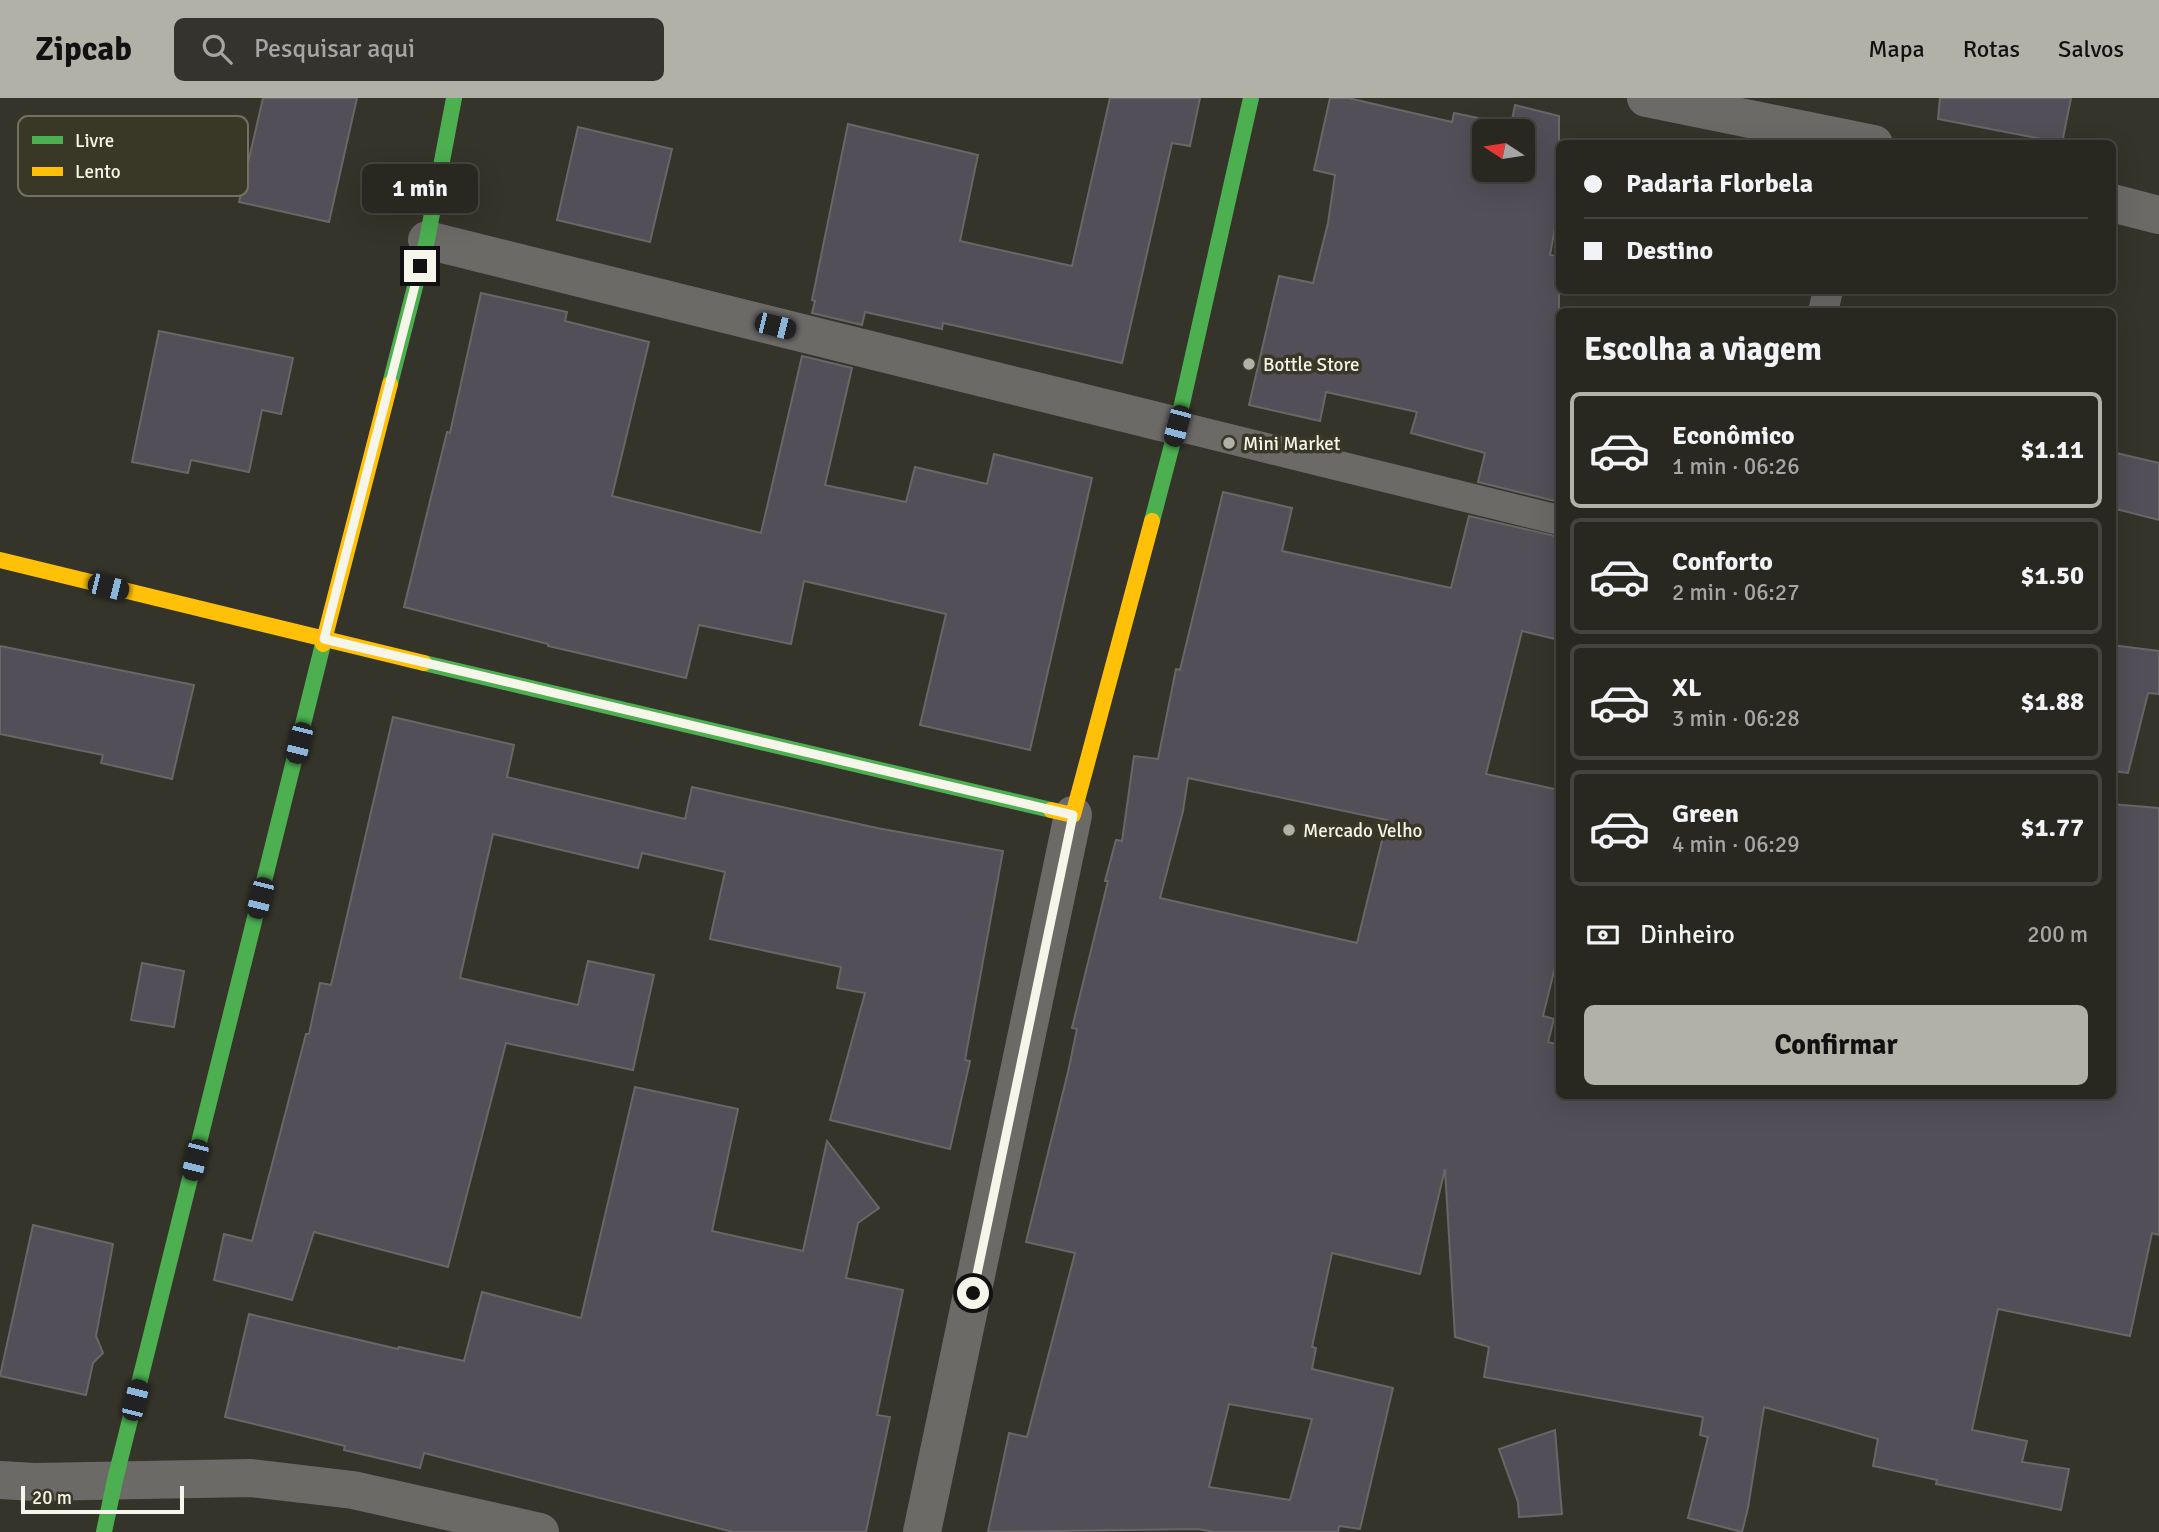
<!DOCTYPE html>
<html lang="pt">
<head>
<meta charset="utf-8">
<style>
	body { margin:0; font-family:Signika,sans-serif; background:#34332d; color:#f1f3f6; height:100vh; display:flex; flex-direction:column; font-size:26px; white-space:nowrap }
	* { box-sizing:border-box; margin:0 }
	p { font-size:23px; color:#a5a5a5 }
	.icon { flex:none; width:38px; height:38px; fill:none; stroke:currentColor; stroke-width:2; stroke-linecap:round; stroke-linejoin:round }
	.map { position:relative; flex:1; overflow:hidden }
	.details { position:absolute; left:1556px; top:210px; width:560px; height:791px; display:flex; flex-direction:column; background:#282720; border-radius:10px; box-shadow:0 7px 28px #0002,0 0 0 2px #44443e }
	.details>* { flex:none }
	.hud { position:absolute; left:1556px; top:42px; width:560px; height:154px; border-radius:10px; box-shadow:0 7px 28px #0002,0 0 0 2px #44443e; display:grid; align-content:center; height:154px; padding:0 28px; background:#282720 }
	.needle { width:46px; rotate:282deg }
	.tools { position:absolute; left:1472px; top:21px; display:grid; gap:14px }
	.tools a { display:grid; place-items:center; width:63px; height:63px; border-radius:10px; background:#282720; box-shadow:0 7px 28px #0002,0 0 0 2px #44443e; font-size:35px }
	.scale { position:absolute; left:21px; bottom:18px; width:163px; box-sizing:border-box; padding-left:7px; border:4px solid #f6f5ea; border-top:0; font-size:19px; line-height:24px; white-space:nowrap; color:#f6f5ea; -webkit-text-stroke:5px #393726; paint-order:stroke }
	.end { position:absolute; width:32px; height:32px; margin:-16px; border:9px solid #f6f5ea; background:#111; box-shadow:0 0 0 4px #111 }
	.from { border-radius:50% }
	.bubble { position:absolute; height:49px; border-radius:10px; background:#282720; box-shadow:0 7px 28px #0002,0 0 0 2px #44443e; font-size:23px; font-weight:700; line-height:49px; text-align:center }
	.car { position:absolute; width:21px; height:42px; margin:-21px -10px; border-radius:9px; box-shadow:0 0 5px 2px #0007; background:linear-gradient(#222 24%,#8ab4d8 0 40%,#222 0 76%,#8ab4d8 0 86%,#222 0) }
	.hud b { display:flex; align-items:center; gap:24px; height:66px; font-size:26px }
	.hud b+b { border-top:2px solid #44443e }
	.hud i { width:18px; height:18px; background:#f1f3f6 }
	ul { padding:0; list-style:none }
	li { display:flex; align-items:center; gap:21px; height:116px; margin:0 14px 10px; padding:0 14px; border:4px solid #44443e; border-radius:10px }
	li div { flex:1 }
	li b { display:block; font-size:26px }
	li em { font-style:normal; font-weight:700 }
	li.selected { border-color:#b2b1a7 }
	li>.icon { width:63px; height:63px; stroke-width:1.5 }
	h2 { padding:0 28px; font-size:32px; line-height:84px }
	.pay { display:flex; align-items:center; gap:18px; height:77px; padding:0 28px; font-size:26px }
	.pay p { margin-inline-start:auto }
	.primary-button { display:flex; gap:14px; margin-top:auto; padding:14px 28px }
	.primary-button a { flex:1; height:80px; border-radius:10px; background:#b2b1a7; color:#111; font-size:28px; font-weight:700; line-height:80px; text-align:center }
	header { display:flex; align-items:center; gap:42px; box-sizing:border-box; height:98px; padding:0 35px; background:#b2b1a7; color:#111 }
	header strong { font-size:33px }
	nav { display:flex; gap:38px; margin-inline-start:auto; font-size:24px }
	.search { width:490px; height:63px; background:#34332d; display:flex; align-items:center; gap:18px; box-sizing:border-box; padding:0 24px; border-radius:10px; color:#a5a5a5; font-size:26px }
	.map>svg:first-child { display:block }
	.building { fill:#524f58; stroke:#686766; stroke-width:2; fill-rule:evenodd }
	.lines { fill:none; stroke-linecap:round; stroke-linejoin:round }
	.lane { stroke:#6c6a67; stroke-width:30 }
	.street { stroke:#6c6a67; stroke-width:38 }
	.fast { stroke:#4caf50; stroke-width:16 }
	.slow { stroke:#ffc107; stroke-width:16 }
	.route { stroke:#f6f5ea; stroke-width:9 }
	.poi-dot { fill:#b2b1a7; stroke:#393726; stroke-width:2.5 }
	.labels { text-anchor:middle; stroke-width:7; stroke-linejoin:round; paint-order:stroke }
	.poi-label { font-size:19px; fill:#f6f5ea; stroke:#393726; text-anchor:start }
	.key { fill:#393726; stroke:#727061; stroke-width:2 }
	.key-label { font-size:19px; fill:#f6f5ea }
</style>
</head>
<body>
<header>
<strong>Zipcab</strong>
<div class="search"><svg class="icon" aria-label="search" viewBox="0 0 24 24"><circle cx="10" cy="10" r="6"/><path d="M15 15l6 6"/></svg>Pesquisar aqui</div>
<nav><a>Mapa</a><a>Rotas</a><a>Salvos</a></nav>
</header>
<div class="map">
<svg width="2159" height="1434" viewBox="0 0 2159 1434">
	<rect width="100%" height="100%" fill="#35342a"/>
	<g class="building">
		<polygon points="263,0 357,0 329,124 239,104"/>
		<polygon points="1110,0 1200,0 1190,48 1172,45 1122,265 943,225 942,231 865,214 862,227 812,215 815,203 812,202 848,26 978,57 960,143 1072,168"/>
		<path d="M1330,0H1348L1452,24L1454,15L1511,27L1515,7L1559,18V109L1550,157L1559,158V404L1478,384L1485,355L1411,335L1417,314L1326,294L1320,323L1249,307L1279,178L1313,185L1328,125L1335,77L1314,72ZM1484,33H1522V72H1484Z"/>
		<polygon points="1940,0 2071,0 2062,45 1938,21"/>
		<polygon points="578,29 672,51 650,144 557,122"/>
		<polygon points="481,195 567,214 565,223 649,244 612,398 761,435 802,258 852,270 825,387 906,404 915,369 987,386 994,356 1092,380 1030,652 920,627 946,516 804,483 791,546 699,527 686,580 548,548 548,546 404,509 447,334 450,335"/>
		<polygon points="159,233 293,260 281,316 262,312 249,374 191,362 188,375 132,364"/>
		<polygon points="2112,354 2159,365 2159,422 2112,410"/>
		<path d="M1223,394L1292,410L1282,453L1451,490L1469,418L1559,439V542L1522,533L1486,676L1559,692V853L1543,918L1554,921L1548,944L1559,947V998H2112V706L2159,710V1137L2152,1135L2130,1238L1998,1211L1972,1332L2027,1343L2022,1364L2069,1371L2061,1412L1936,1386L1937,1382L1873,1368L1878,1341L1764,1309L1748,1410L1742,1434L1688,1420L1708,1339L1700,1337L1703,1319L1484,1279L1489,1249L1455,1239L1445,1071L1420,1176L1332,1155L1312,1249L1316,1250L1312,1271L1393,1290L1360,1431L1339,1428L1338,1434H1214L1198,1431L988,1434L1009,1335L1027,1339L1075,1155L1026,1144L1068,974L1077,931L1072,930L1108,783H1105L1116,742L1122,743L1134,658L1158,661L1176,571L1180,572ZM1188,680L1387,722L1357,845L1160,800L1183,713ZM1229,1306L1312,1321L1290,1402L1209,1389Z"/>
		<polygon points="2112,547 2159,553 2159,596 2148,595 2128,675 2112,673"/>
		<polygon points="0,548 194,587 172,681 101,665 103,657 0,636"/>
		<polygon points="393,619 514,647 507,679 685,721 692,689 877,730 1003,753 965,962 970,963 950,1051 830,1022 865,895 837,890 841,869 710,841 725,774 642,755 638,770 493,736 460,880 578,907 588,863 654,877 633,972 506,945 448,1169 314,1134 292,1202 214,1182 224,1136 252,1143 306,936 309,936 320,885 331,887"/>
		<polygon points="142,865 184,873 174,929 131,922"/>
		<polygon points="635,989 738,1011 712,1133 803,1153 827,1043 879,1110 858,1125 846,1180 903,1192 877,1317 890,1319 866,1434 733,1434 424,1355 420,1370 344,1352 345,1348 225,1319 249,1216 398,1251 399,1249 464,1263 482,1194 581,1220"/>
		<polygon points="33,1127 113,1146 96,1238 103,1255 93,1265 86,1297 0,1278"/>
		<polygon points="1555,1332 1562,1416 1519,1419 1518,1404 1499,1351"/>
	</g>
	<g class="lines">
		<g class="lane">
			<polyline points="1823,214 1828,192"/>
			<polyline points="1177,328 1559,422"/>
		</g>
		<g class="street">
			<polyline points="1646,0 1874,46"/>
			<polyline points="2112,105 2159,117"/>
			<polyline points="427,142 1177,328"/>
			<polyline points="0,1382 35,1384 251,1380 353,1392 540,1434"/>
			<polyline points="922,1434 1073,717"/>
		</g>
		<g class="fast">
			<polyline points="390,286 427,142 454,0"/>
			<polyline points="1152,423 1177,328 1251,0"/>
			<polyline points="424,565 1051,712"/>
			<polyline points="104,1434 115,1382 323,546"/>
		</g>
		<g class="slow">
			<polyline points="0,462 424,565"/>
			<polyline points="323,546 390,286"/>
			<polyline points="1051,712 1073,717 1152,423"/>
		</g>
	</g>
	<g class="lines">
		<polyline class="route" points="420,168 324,541 1073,717 973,1195"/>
	</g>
	<g class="poi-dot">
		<circle cx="1249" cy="266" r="7"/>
		<circle cx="1229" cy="345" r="7"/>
		<circle cx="1289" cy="732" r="7"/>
	</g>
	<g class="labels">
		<g class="poi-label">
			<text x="1263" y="273">Bottle Store</text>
			<text x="1243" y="352">Mini Market</text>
			<text x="1303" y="739">Mercado Velho</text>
		</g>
	</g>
	<rect x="18" y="18" width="230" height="80" rx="10" class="key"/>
	<rect x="32" y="38" width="31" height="8" fill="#4caf50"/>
	<rect x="32" y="69" width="31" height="9" fill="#ffc107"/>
	<g class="key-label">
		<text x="75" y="49">Livre</text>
		<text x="75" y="80">Lento</text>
	</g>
</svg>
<div class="tools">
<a><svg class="needle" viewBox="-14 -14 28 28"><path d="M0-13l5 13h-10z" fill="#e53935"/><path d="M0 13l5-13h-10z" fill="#a5a5a5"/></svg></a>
</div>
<div class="scale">20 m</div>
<i class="end from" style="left:973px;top:1195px"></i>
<i class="end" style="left:420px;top:168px"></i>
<div class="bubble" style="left:362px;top:66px;width:116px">1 min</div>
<i class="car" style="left:775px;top:228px;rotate:104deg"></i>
<i class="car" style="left:1177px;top:328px;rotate:195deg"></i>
<i class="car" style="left:108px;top:489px;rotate:104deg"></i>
<i class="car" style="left:299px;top:645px;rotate:194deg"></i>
<i class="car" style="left:260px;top:800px;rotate:194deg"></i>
<i class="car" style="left:195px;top:1062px;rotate:194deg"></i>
<i class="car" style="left:135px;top:1302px;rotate:14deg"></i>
<div class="hud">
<b><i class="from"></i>Padaria Florbela</b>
<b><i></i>Destino</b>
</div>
<section class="details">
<h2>Escolha a viagem</h2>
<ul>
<li class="selected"><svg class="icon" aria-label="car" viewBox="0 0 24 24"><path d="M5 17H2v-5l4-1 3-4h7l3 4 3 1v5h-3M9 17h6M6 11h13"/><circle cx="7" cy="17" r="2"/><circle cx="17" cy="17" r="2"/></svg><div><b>Econômico</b><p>1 min · 06:26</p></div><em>$1.11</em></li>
<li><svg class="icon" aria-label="car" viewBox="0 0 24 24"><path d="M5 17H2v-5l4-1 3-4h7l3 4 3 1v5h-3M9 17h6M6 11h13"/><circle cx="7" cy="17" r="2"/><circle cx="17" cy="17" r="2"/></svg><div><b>Conforto</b><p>2 min · 06:27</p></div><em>$1.50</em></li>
<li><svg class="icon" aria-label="car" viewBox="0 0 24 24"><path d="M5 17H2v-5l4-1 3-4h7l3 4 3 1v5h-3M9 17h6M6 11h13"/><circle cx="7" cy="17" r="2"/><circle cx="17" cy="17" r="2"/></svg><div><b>XL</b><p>3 min · 06:28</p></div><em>$1.88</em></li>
<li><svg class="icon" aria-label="car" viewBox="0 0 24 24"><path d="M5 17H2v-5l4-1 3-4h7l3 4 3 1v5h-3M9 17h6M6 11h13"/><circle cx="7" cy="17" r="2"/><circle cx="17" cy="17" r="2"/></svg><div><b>Green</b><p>4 min · 06:29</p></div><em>$1.77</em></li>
</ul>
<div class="pay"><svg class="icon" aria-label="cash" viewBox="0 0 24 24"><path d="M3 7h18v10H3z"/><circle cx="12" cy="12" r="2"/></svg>Dinheiro<p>200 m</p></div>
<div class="primary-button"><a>Confirmar</a></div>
</section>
</div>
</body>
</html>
